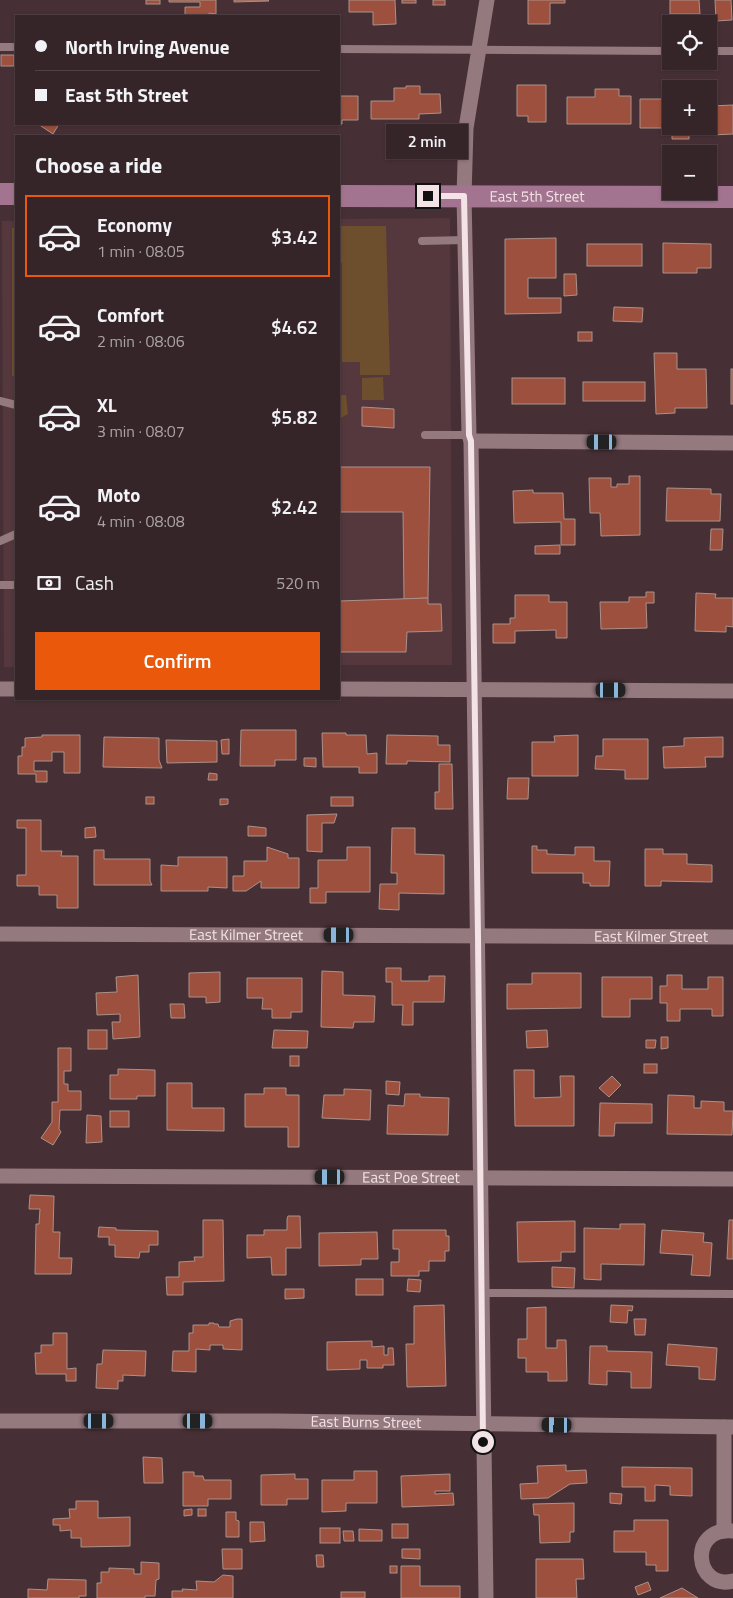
<!DOCTYPE html>
<html lang="en">
<head>
<meta charset="utf-8">
<style>
	body { margin:0; font-family:"Titillium Web",sans-serif; background:#403034; color:#f1f3f6; height:100vh; display:flex; flex-direction:column; font-size:19px; white-space:nowrap }
	* { box-sizing:border-box; margin:0 }
	p { font-size:16px; color:#aaa4a8 }
	.icon { flex:none; width:28px; height:28px; fill:none; stroke:currentColor; stroke-width:2; stroke-linecap:round; stroke-linejoin:round }
	.map { position:relative; flex:1; overflow:hidden }
	.sheet { position:absolute; left:15px; top:135px; width:325px; height:565px; display:flex; flex-direction:column; background:#352428; border-radius:0px; box-shadow:0 1px 4px #0004,0 0 0 1px #4f4145 }
	.sheet>* { flex:none }
	.guide { position:absolute; left:15px; top:15px; width:325px; height:110px; border-radius:0px; box-shadow:0 1px 4px #0004,0 0 0 1px #4f4145; display:grid; align-content:center; height:110px; padding:0 20px; background:#352428 }
	.buttons { position:absolute; left:662px; top:15px; display:grid; gap:10px }
	.buttons a { display:grid; place-items:center; width:55px; height:55px; border-radius:0px; background:#352428; box-shadow:0 1px 4px #0004,0 0 0 1px #4f4145; font-size:25px }
	.end { position:absolute; width:22px; height:22px; margin:-11px; border:6px solid #f3e3e6; background:#111; box-shadow:0 0 0 2px #111 }
	.from { border-radius:50% }
	.bubble { position:absolute; height:35px; border-radius:0px; background:#352428; box-shadow:0 1px 4px #0004,0 0 0 1px #4f4145; font-size:16px; font-weight:600; line-height:35px; text-align:center }
	.car { position:absolute; width:15px; height:30px; margin:-15px -8px; border-radius:6px; box-shadow:0 0 4px 1px #0007; background:linear-gradient(#222 24%,#8ab4d8 0 40%,#222 0 76%,#8ab4d8 0 86%,#222 0) }
	.guide b { display:flex; align-items:center; gap:18px; height:48px; font-size:19px }
	.guide b+b { border-top:1px solid #4f4145 }
	.guide i { width:12px; height:12px; background:#f1f3f6 }
	ul { padding:0; list-style:none }
	li { display:flex; align-items:center; gap:15px; height:82px; margin:0 10px 8px; padding:0 10px; border:2px solid transparent; border-radius:0px }
	li div { flex:1 }
	li b { display:block; font-size:19px }
	li em { font-style:normal; font-weight:600 }
	li.active { border-color:#ea580c }
	li>.icon { width:45px; height:45px; stroke-width:1.5 }
	h2 { padding:0 20px; font-size:22px; line-height:60px }
	.pay { display:flex; align-items:center; gap:12px; height:55px; padding:0 20px; font-size:19px }
	.pay p { margin-inline-start:auto }
	.cta { display:flex; gap:10px; margin-top:auto; padding:10px 20px }
	.cta a { flex:1; height:58px; border-radius:0px; background:#ea580c; color:#fff; font-size:20px; font-weight:600; line-height:58px; text-align:center }
	.map>svg:first-child { display:block }
	.built { fill:#55373e }
	.green { fill:#6d4e2d }
	.building { fill:#9c503d; stroke:#ac918a }
	.lines { fill:none; stroke-linecap:round; stroke-linejoin:round }
	.lane { stroke:#94797f; stroke-width:8 }
	.street { stroke:#94797f; stroke-width:15 }
	.secondary { stroke:#a37490; stroke-width:22 }
	.route { stroke:#f3e3e6; stroke-width:6 }
	.labels { text-anchor:middle; stroke-width:4; stroke-linejoin:round; paint-order:stroke }
	.street-label { font-size:15px; fill:#f3e3e6; stroke:#473035 }
</style>
</head>
<body>
<div class="map">
<svg width="733" height="1598" viewBox="0 0 733 1598">
	<rect width="100%" height="100%" fill="#473035"/>
	<g class="built">
		<polygon points="450,218 452,665 339,665 339,219"/>
		<polygon points="2,221 16,221 16,667 4,667"/>
	</g>
	<g class="green">
		<polygon points="339,226 386,226 390,375 360,375 360,362 342,362 342,263 339,263"/>
		<polygon points="12,228 16,228 16,377 12,376"/>
		<polygon points="383,377 384,400 362,400 362,378"/>
		<polygon points="339,395 346,395 348,414 339,419"/>
	</g>
	<g class="building">
		<rect x="146" y="0" width="14" height="4"/>
		<polygon points="169,0 216,0 216,14 209,13 209,16 185,16 185,7 200,7 200,2 169,2"/>
		<polygon points="234,0 268,0 269,1 234,2"/>
		<polygon points="349,0 395,0 396,24 373,25 373,12 349,12"/>
		<rect x="402" y="0" width="14" height="3"/>
		<rect x="433" y="0" width="12" height="5"/>
		<polygon points="528,0 565,0 565,3 550,3 550,24 528,24"/>
		<polygon points="670,0 699,0 700,14 670,14"/>
		<polygon points="715,0 731,0 732,20 716,21"/>
		<rect x="1" y="55" width="13" height="11"/>
		<rect x="691" y="84" width="11" height="5"/>
		<polygon points="517,85 546,85 546,122 528,122 528,116 517,116"/>
		<polygon points="406,86 420,86 420,94 440,94 441,113 419,114 419,119 371,119 371,101 394,101 394,88 406,88"/>
		<polygon points="595,89 619,89 619,96 631,96 631,124 567,124 567,97 595,97"/>
		<polygon points="339,96 358,96 358,120 342,120 342,124 322,124 339,124"/>
		<polygon points="640,99 671,99 671,126 702,126 702,128 689,128 689,139 672,139 672,128 640,128"/>
		<polygon points="733,105 733,134 712,135 711,106"/>
		<polygon points="38,124 59,124 53,134"/>
		<polygon points="556,238 556,278 528,278 528,298 561,298 561,313 505,314 505,239"/>
		<polygon points="663,243 711,244 711,268 697,268 697,273 663,273"/>
		<rect x="587" y="244" width="55" height="22"/>
		<polygon points="564,274 576,274 577,295 564,296"/>
		<polygon points="614,307 643,308 642,322 613,321"/>
		<rect x="578" y="332" width="14" height="9"/>
		<polygon points="654,353 677,353 677,369 706,369 707,408 675,408 675,413 656,414"/>
		<rect x="731" y="369" width="2" height="35"/>
		<rect x="512" y="378" width="53" height="26"/>
		<rect x="583" y="382" width="62" height="19"/>
		<polygon points="362,407 394,409 394,428 362,426"/>
		<polygon points="339,467 430,467 428,598 404,599 403,512 339,512"/>
		<polygon points="629,476 640,476 640,535 601,536 600,513 590,513 589,478 611,478 611,487 617,487 617,484 629,484"/>
		<polygon points="667,488 711,489 711,494 721,494 720,521 666,521"/>
		<polygon points="533,490 533,493 563,493 564,519 575,519 575,545 561,545 561,522 514,523 513,491"/>
		<polygon points="711,529 723,529 722,550 710,550"/>
		<polygon points="560,545 560,554 535,554 535,546"/>
		<polygon points="646,592 654,592 654,603 646,603 647,628 601,629 600,602 629,602 629,597 646,597"/>
		<polygon points="696,593 716,594 715,598 733,598 733,627 726,626 726,632 695,631"/>
		<polygon points="515,595 549,595 549,602 567,602 567,638 556,638 556,630 515,631 515,643 493,643 493,624 510,624 510,618 515,618"/>
		<polygon points="428,598 428,604 441,604 442,631 407,632 406,652 339,652 339,601"/>
		<polygon points="241,730 296,730 296,760 275,760 275,766 240,766"/>
		<polygon points="322,733 346,733 346,735 366,735 367,754 377,753 377,773 359,773 359,767 323,767"/>
		<polygon points="42,735 80,735 80,773 64,773 64,752 52,752 52,761 34,761 34,771 47,771 47,782 36,782 36,774 18,774 18,756 22,756 22,747 25,747 25,738 42,737"/>
		<polygon points="387,735 438,736 438,745 450,745 450,762 407,761 407,764 386,764"/>
		<polygon points="578,735 578,776 532,776 532,742 555,742 554,736"/>
		<polygon points="104,737 159,738 159,760 162,768 103,767"/>
		<polygon points="723,737 723,757 705,757 706,767 664,768 663,747 684,746 684,738"/>
		<polygon points="229,739 229,754 222,754 221,740"/>
		<polygon points="603,739 648,739 648,779 625,779 625,770 595,769 596,756 603,756"/>
		<polygon points="166,740 217,741 217,762 167,763"/>
		<polygon points="304,758 316,758 316,767 304,766"/>
		<polygon points="439,764 452,764 453,809 435,809 435,792 439,792"/>
		<polygon points="209,773 217,774 217,780 208,780"/>
		<polygon points="508,778 529,778 528,799 507,799"/>
		<rect x="146" y="797" width="8" height="7"/>
		<rect x="331" y="797" width="22" height="9"/>
		<polygon points="220,799 228,799 228,804 220,805"/>
		<polygon points="337,814 334,823 322,823 322,852 307,851 307,815"/>
		<polygon points="17,820 41,820 41,851 62,851 61,856 78,856 78,908 57,908 57,895 39,895 39,886 17,886 17,875 26,875 26,828 17,828"/>
		<polygon points="248,826 266,828 266,836 248,836"/>
		<polygon points="95,827 96,837 85,838 85,828"/>
		<polygon points="392,828 415,828 415,854 444,855 444,894 399,893 399,910 379,909 380,884 397,884 397,873 391,873"/>
		<polygon points="532,846 537,846 537,850 547,850 547,854 575,855 575,847 594,847 594,861 610,861 609,886 590,886 590,883 583,883 583,873 532,873"/>
		<polygon points="267,847 288,854 288,858 299,858 299,888 261,888 261,881 246,891 233,891 233,876 244,876 244,861 267,861"/>
		<polygon points="347,847 370,847 370,892 326,892 326,903 310,903 310,888 318,888 318,860 347,860"/>
		<polygon points="645,849 663,849 663,854 687,854 687,864 712,865 712,882 661,881 661,886 645,886"/>
		<polygon points="94,850 104,850 104,859 150,859 150,881 152,885 94,885"/>
		<polygon points="178,857 227,857 227,888 208,887 208,891 161,891 161,865 178,866"/>
		<polygon points="386,968 401,968 401,981 429,981 429,976 445,976 444,1002 413,1002 413,1025 402,1025 403,1005 392,1005 392,982 386,982"/>
		<polygon points="322,971 343,972 343,995 375,996 374,1022 354,1022 353,1028 321,1027"/>
		<polygon points="220,972 220,1002 206,1003 206,997 189,997 189,973"/>
		<polygon points="532,973 581,973 581,1008 507,1009 507,984 532,984"/>
		<polygon points="138,975 140,1037 113,1039 112,1022 120,1022 120,1014 97,1015 96,993 117,992 116,977"/>
		<polygon points="667,975 682,975 682,989 708,989 708,977 723,977 723,1016 712,1016 712,1009 680,1009 680,1021 667,1021 667,1003 660,1003 660,986 667,986"/>
		<polygon points="602,977 652,977 652,999 630,999 630,1017 602,1017"/>
		<polygon points="247,978 302,978 302,1012 291,1012 291,1018 272,1018 272,1009 262,1009 263,998 247,998"/>
		<polygon points="170,1004 184,1004 185,1018 171,1018"/>
		<rect x="88" y="1030" width="19" height="19"/>
		<polygon points="274,1030 308,1031 307,1048 272,1048"/>
		<polygon points="547,1030 548,1047 527,1048 526,1031"/>
		<polygon points="661,1037 668,1037 668,1048 661,1049"/>
		<polygon points="646,1040 656,1040 655,1048 646,1048"/>
		<polygon points="58,1048 71,1048 71,1071 64,1071 64,1084 68,1084 68,1091 81,1091 81,1110 60,1110 59,1129 61,1132 53,1145 41,1138 52,1122 52,1102 58,1102"/>
		<rect x="290" y="1056" width="9" height="10"/>
		<rect x="644" y="1064" width="13" height="9"/>
		<polygon points="118,1069 155,1070 155,1096 137,1096 137,1099 110,1099 110,1075 118,1075"/>
		<polygon points="514,1070 534,1070 534,1098 561,1097 560,1076 574,1076 574,1126 515,1126"/>
		<polygon points="612,1076 621,1085 609,1097 599,1088"/>
		<polygon points="386,1081 400,1082 399,1095 386,1094"/>
		<polygon points="167,1083 192,1083 192,1108 224,1108 224,1131 167,1130"/>
		<polygon points="264,1088 286,1088 286,1095 299,1095 299,1147 288,1147 288,1127 245,1127 245,1094 264,1094"/>
		<polygon points="344,1089 371,1090 370,1120 322,1118 324,1095 344,1095"/>
		<polygon points="405,1094 420,1094 420,1097 449,1098 448,1135 387,1134 388,1105 404,1106"/>
		<polygon points="668,1095 694,1096 694,1108 701,1108 701,1101 724,1102 724,1111 733,1111 732,1135 667,1134"/>
		<polygon points="600,1103 652,1104 652,1123 615,1123 614,1136 599,1136"/>
		<rect x="110" y="1111" width="19" height="16"/>
		<polygon points="87,1115 101,1116 102,1142 86,1143"/>
		<polygon points="30,1195 54,1196 53,1232 60,1232 59,1258 72,1258 71,1274 35,1274 36,1224 39,1224 40,1209 29,1209"/>
		<polygon points="288,1216 300,1216 301,1248 286,1248 286,1275 272,1275 271,1257 247,1258 247,1235 264,1235 264,1230 287,1230 287,1219"/>
		<polygon points="203,1220 223,1220 224,1281 183,1282 183,1295 167,1295 166,1277 179,1277 179,1262 195,1261 194,1257 203,1257"/>
		<polygon points="729,1220 733,1220 733,1259 727,1259"/>
		<polygon points="575,1221 575,1252 561,1252 561,1261 518,1262 517,1222"/>
		<polygon points="620,1224 645,1224 644,1265 601,1264 601,1280 584,1279 584,1228 620,1229"/>
		<polygon points="99,1227 116,1228 116,1230 158,1231 158,1245 149,1245 149,1252 140,1252 139,1258 115,1257 115,1245 109,1245 109,1237 98,1237"/>
		<polygon points="393,1230 446,1230 446,1236 449,1236 449,1251 445,1251 445,1261 429,1261 429,1271 419,1271 419,1276 391,1276 391,1262 399,1262 399,1249 393,1249"/>
		<polygon points="662,1230 704,1233 703,1242 712,1243 710,1276 691,1275 693,1255 660,1253"/>
		<polygon points="377,1232 378,1259 361,1259 361,1265 319,1266 319,1233"/>
		<polygon points="552,1267 575,1268 574,1288 552,1287"/>
		<rect x="356" y="1279" width="27" height="16"/>
		<polygon points="408,1279 421,1280 420,1292 407,1291"/>
		<polygon points="285,1289 304,1289 304,1298 285,1299"/>
		<polygon points="444,1305 446,1386 407,1387 406,1344 414,1344 414,1306"/>
		<polygon points="611,1305 633,1306 632,1311 628,1310 627,1323 610,1322"/>
		<polygon points="546,1307 546,1348 557,1348 557,1340 566,1340 567,1381 548,1381 548,1372 526,1372 526,1358 518,1358 518,1339 527,1339 527,1308"/>
		<polygon points="237,1319 242,1319 242,1350 223,1349 223,1345 210,1345 210,1350 196,1349 196,1372 172,1371 173,1351 189,1351 189,1333 193,1333 193,1325 209,1325 209,1323 214,1323 214,1324 218,1324 219,1327 230,1327 230,1321"/>
		<polygon points="634,1319 646,1319 645,1335 635,1335"/>
		<polygon points="53,1333 67,1333 67,1369 76,1368 76,1381 66,1381 66,1374 36,1374 35,1353 41,1353 41,1345 53,1345"/>
		<polygon points="372,1341 372,1347 384,1346 384,1355 388,1355 388,1348 393,1348 394,1365 383,1365 383,1368 367,1368 367,1360 360,1360 360,1369 327,1370 327,1342"/>
		<polygon points="668,1344 717,1348 715,1380 699,1379 699,1367 666,1365"/>
		<polygon points="590,1346 607,1346 607,1351 652,1352 651,1388 631,1388 631,1372 607,1371 607,1385 589,1384"/>
		<polygon points="103,1350 146,1351 145,1376 123,1375 123,1381 118,1381 118,1389 96,1388 97,1364 102,1364"/>
		<polygon points="143,1457 162,1458 163,1483 144,1483"/>
		<polygon points="566,1465 566,1471 586,1470 587,1483 570,1484 548,1498 521,1499 520,1484 538,1483 537,1466"/>
		<polygon points="622,1467 692,1468 692,1496 670,1495 670,1486 655,1485 655,1501 645,1501 645,1487 622,1487"/>
		<polygon points="354,1471 377,1471 377,1503 346,1503 346,1511 322,1512 322,1480 354,1480"/>
		<polygon points="183,1472 194,1472 194,1476 203,1476 204,1480 231,1480 231,1499 208,1499 208,1506 183,1506"/>
		<polygon points="295,1474 295,1479 308,1479 308,1499 287,1499 287,1505 261,1505 261,1475"/>
		<polygon points="450,1474 450,1491 435,1491 435,1494 453,1493 454,1505 402,1507 401,1476"/>
		<polygon points="610,1493 622,1494 621,1504 610,1503"/>
		<polygon points="76,1501 98,1501 98,1518 130,1517 130,1546 81,1547 81,1538 71,1538 71,1530 60,1531 60,1525 53,1525 53,1519 70,1518 69,1509 76,1509"/>
		<polygon points="574,1503 574,1532 570,1532 570,1542 540,1543 539,1515 534,1515 533,1504"/>
		<polygon points="192,1509 192,1515 184,1516 184,1510"/>
		<rect x="198" y="1509" width="8" height="7"/>
		<polygon points="226,1512 236,1512 236,1520 239,1521 239,1537 226,1537"/>
		<polygon points="634,1520 668,1520 668,1571 656,1571 656,1565 646,1565 646,1552 614,1552 614,1531 634,1531"/>
		<polygon points="250,1522 264,1522 265,1541 250,1542"/>
		<rect x="392" y="1524" width="16" height="14"/>
		<rect x="320" y="1528" width="20" height="15"/>
		<polygon points="359,1529 382,1530 382,1541 359,1541"/>
		<polygon points="343,1531 353,1531 354,1541 344,1541"/>
		<polygon points="222,1549 242,1549 242,1569 223,1569"/>
		<polygon points="402,1549 420,1549 420,1559 402,1558"/>
		<polygon points="316,1555 323,1555 324,1567 317,1567"/>
		<polygon points="536,1559 583,1559 584,1579 576,1579 577,1598 536,1598"/>
		<polygon points="141,1562 159,1563 159,1579 156,1580 155,1596 145,1596 145,1598 97,1598 97,1583 101,1583 101,1572 109,1572 109,1568 134,1569 134,1574 141,1574"/>
		<rect x="390" y="1566" width="7" height="7"/>
		<polygon points="401,1566 420,1566 420,1586 460,1586 460,1598 401,1598"/>
		<polygon points="223,1575 233,1576 233,1598 172,1598 172,1591 183,1591 182,1589 197,1590 196,1581 214,1582"/>
		<polygon points="48,1579 86,1580 86,1596 79,1596 79,1598 28,1598 28,1589 47,1590"/>
		<polygon points="648,1582 651,1590 638,1595 635,1587"/>
		<polygon points="682,1588 698,1598 660,1598"/>
		<rect x="341" y="1592" width="24" height="6"/>
	</g>
	<g class="lines">
		<g class="lane">
			<polyline points="0,47 16,47"/>
			<polyline points="339,49 671,51"/>
			<polyline points="709,51 733,51"/>
			<polyline points="422,241 465,240"/>
			<polyline points="0,401 16,405"/>
			<polyline points="425,435 469,435"/>
			<polyline points="0,541 16,534"/>
			<polyline points="0,585 16,585"/>
			<polyline points="482,1293 733,1294"/>
		</g>
		<g class="street">
			<polyline points="471,441 733,443"/>
			<polyline points="0,689 16,689"/>
			<polyline points="339,689 733,691"/>
			<path id="s1" d="M0,934L733,937"/>
			<path id="s2" d="M0,1176L733,1179"/>
			<path id="s3" d="M0,1421H275L733,1427"/>
			<polyline points="724,1427 724,1531"/>
			<path d="M733,1531C687,1527 695,1591 733,1581"/>
			<polyline points="486,1598 471,441 469,435 464,196 466,128 487,0"/>
		</g>
		<g class="secondary">
			<polyline points="0,194 16,194"/>
			<path id="s4" d="M339,196L733,197"/>
		</g>
	</g>
	<g class="lines">
		<polyline class="route" points="428,196 464,196 469,435 471,441 478,936 483,1442"/>
	</g>
	<g class="labels">
		<g class="street-label">
			<text dy="5" stroke="none"><textPath href="#s4" startOffset="198">East 5th Street</textPath></text>
			<text dy="5" stroke="none"><textPath href="#s1" startOffset="246">East Kilmer Street</textPath></text>
			<text dy="5" stroke="none"><textPath href="#s1" startOffset="651">East Kilmer Street</textPath></text>
			<text dy="5" stroke="none"><textPath href="#s2" startOffset="411">East Poe Street</textPath></text>
			<text dy="5" stroke="none"><textPath href="#s3" startOffset="366">East Burns Street</textPath></text>
		</g>
	</g>
</svg>
<div class="buttons">
<a><svg class="icon" aria-label="locate" viewBox="0 0 24 24"><circle cx="12" cy="12" r="6"/><path d="M12 2v4M12 18v4M2 12h4M18 12h4"/></svg></a>
<a>+</a>
<a>−</a>
</div>
<i class="end from" style="left:483px;top:1442px"></i>
<i class="end" style="left:428px;top:196px"></i>
<div class="bubble" style="left:386px;top:124px;width:82px">2 min</div>
<i class="car" style="left:602px;top:442px;rotate:270deg"></i>
<i class="car" style="left:611px;top:690px;rotate:90deg"></i>
<i class="car" style="left:339px;top:935px;rotate:270deg"></i>
<i class="car" style="left:330px;top:1177px;rotate:270deg"></i>
<i class="car" style="left:99px;top:1421px;rotate:90deg"></i>
<i class="car" style="left:198px;top:1421px;rotate:90deg"></i>
<i class="car" style="left:557px;top:1425px;rotate:271deg"></i>
<div class="guide">
<b><i class="from"></i>North Irving Avenue</b>
<b><i></i>East 5th Street</b>
</div>
<section class="sheet">
<h2>Choose a ride</h2>
<ul>
<li class="active"><svg class="icon" aria-label="car" viewBox="0 0 24 24"><path d="M5 17H2v-5l4-1 3-4h7l3 4 3 1v5h-3M9 17h6M6 11h13"/><circle cx="7" cy="17" r="2"/><circle cx="17" cy="17" r="2"/></svg><div><b>Economy</b><p>1 min · 08:05</p></div><em>$3.42</em></li>
<li><svg class="icon" aria-label="car" viewBox="0 0 24 24"><path d="M5 17H2v-5l4-1 3-4h7l3 4 3 1v5h-3M9 17h6M6 11h13"/><circle cx="7" cy="17" r="2"/><circle cx="17" cy="17" r="2"/></svg><div><b>Comfort</b><p>2 min · 08:06</p></div><em>$4.62</em></li>
<li><svg class="icon" aria-label="car" viewBox="0 0 24 24"><path d="M5 17H2v-5l4-1 3-4h7l3 4 3 1v5h-3M9 17h6M6 11h13"/><circle cx="7" cy="17" r="2"/><circle cx="17" cy="17" r="2"/></svg><div><b>XL</b><p>3 min · 08:07</p></div><em>$5.82</em></li>
<li><svg class="icon" aria-label="car" viewBox="0 0 24 24"><path d="M5 17H2v-5l4-1 3-4h7l3 4 3 1v5h-3M9 17h6M6 11h13"/><circle cx="7" cy="17" r="2"/><circle cx="17" cy="17" r="2"/></svg><div><b>Moto</b><p>4 min · 08:08</p></div><em>$2.42</em></li>
</ul>
<div class="pay"><svg class="icon" aria-label="cash" viewBox="0 0 24 24"><path d="M3 7h18v10H3z"/><circle cx="12" cy="12" r="2"/></svg>Cash<p>520 m</p></div>
<div class="cta"><a>Confirm</a></div>
</section>
</div>
</body>
</html>
